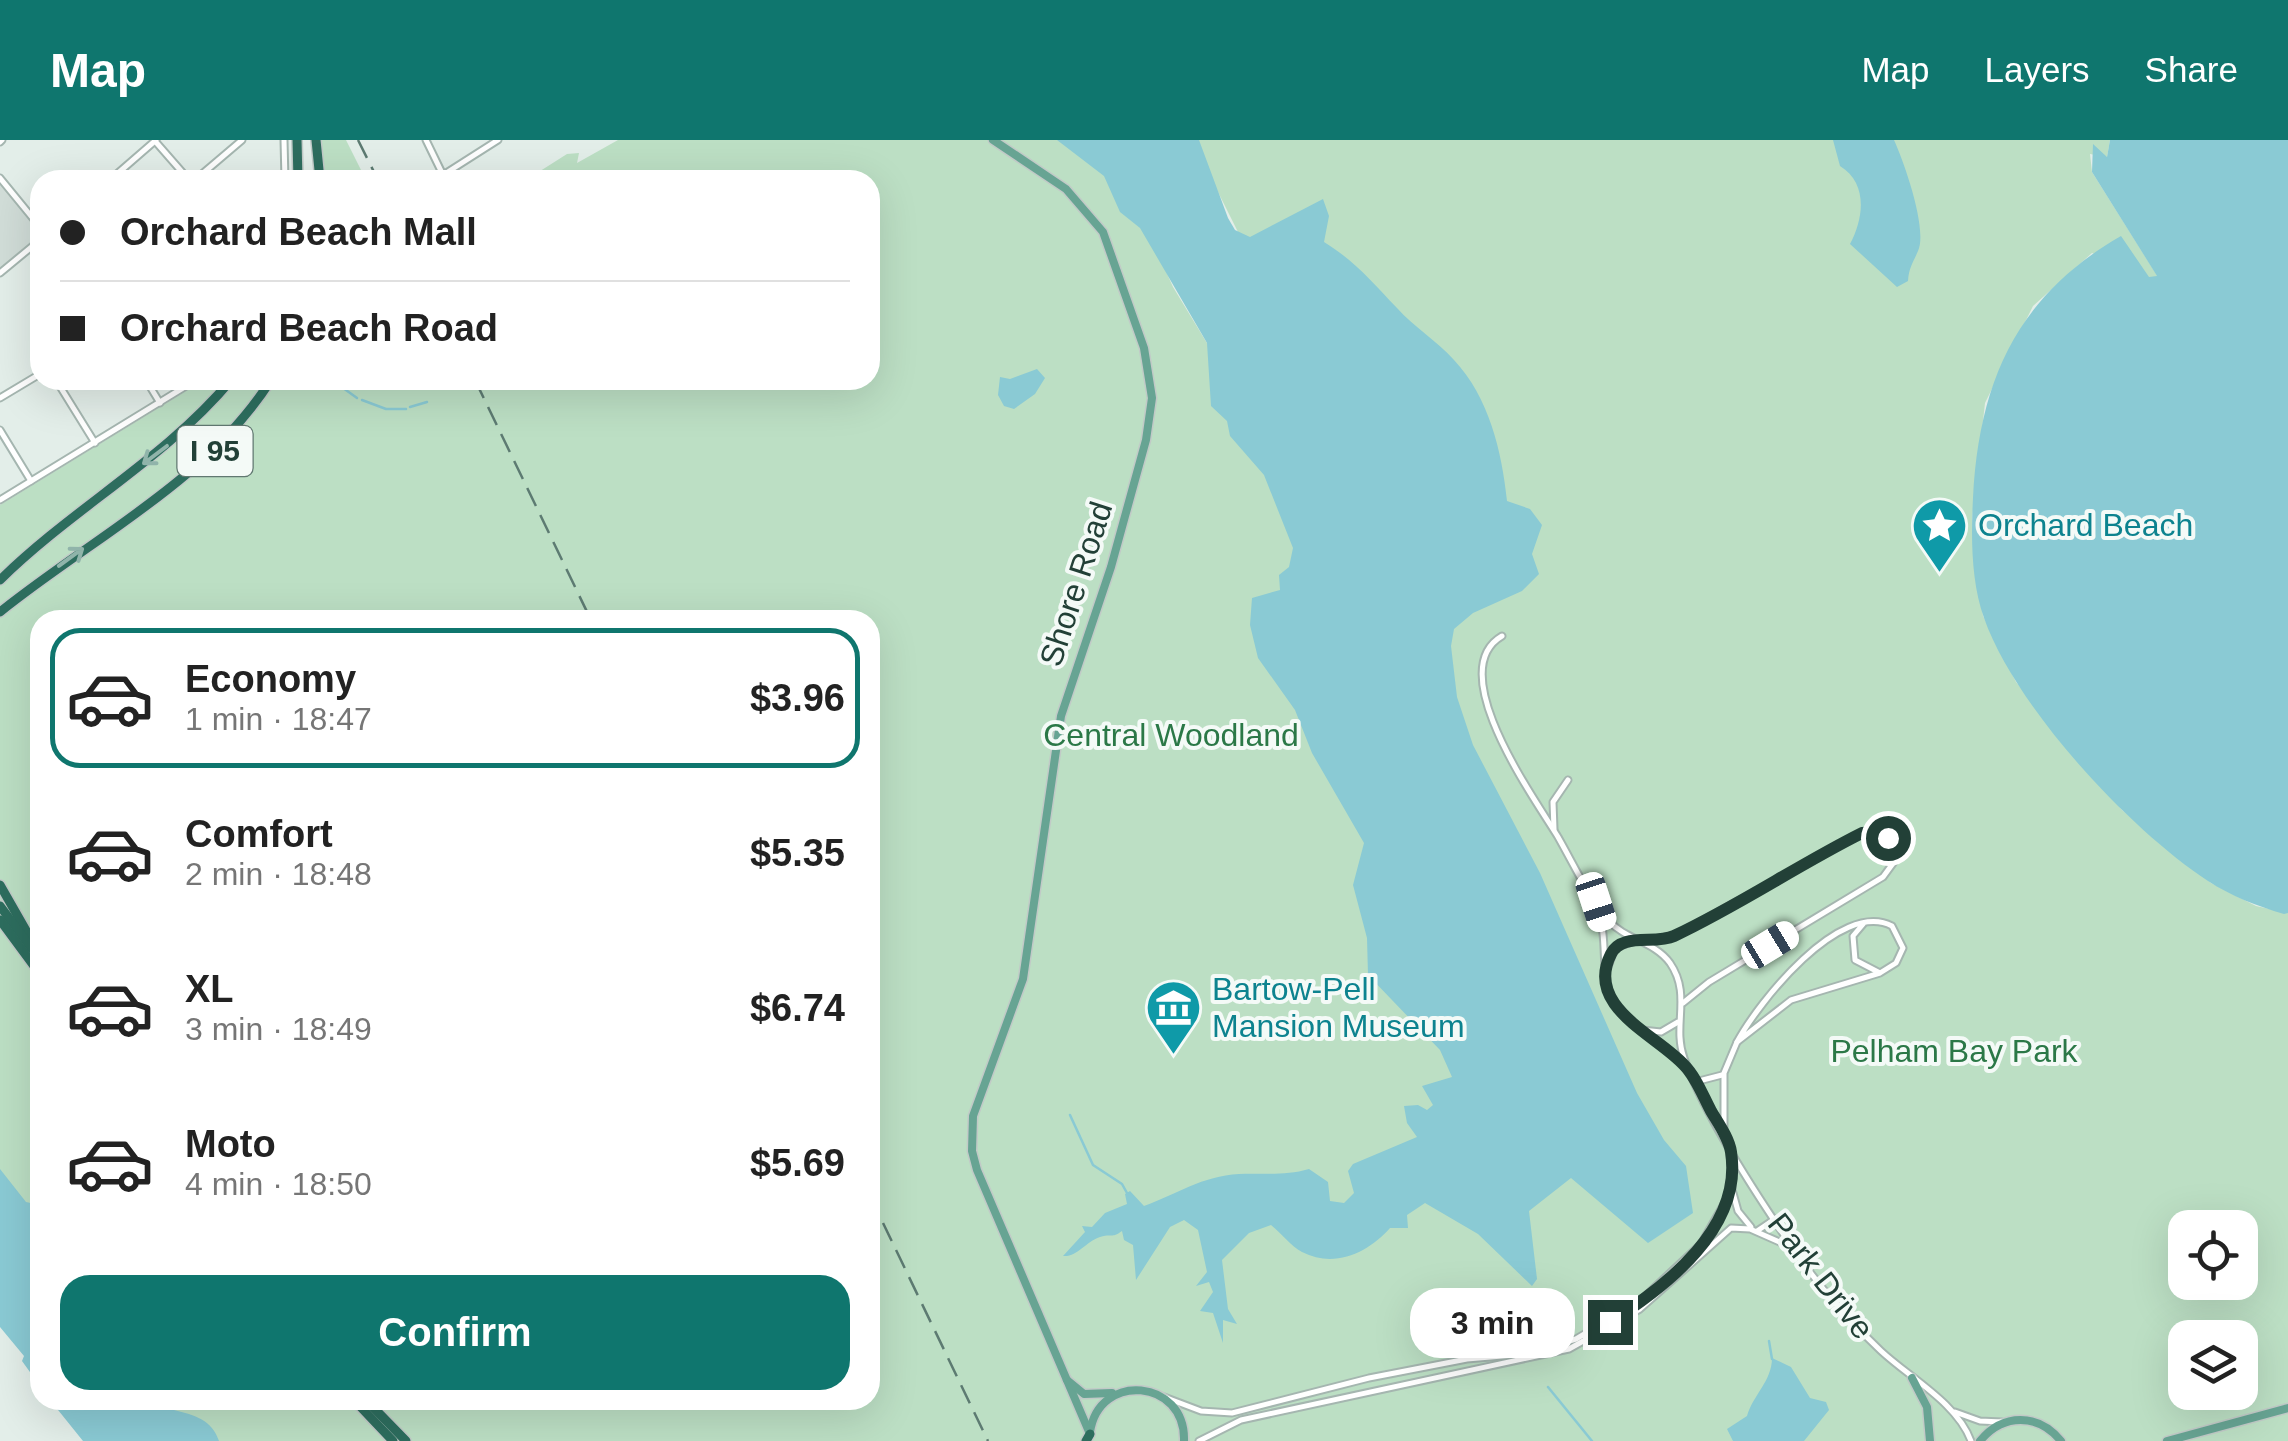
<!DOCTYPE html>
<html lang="en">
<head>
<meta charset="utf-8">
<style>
	body { margin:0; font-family:Helvetica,sans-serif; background:#f6f6f6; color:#222; height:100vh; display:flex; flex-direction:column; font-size:38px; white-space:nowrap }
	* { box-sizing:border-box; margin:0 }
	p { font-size:32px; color:#767676 }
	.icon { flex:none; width:55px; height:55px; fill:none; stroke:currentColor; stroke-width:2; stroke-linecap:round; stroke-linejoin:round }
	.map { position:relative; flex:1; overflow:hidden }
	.sheet { position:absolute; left:30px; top:470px; width:850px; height:800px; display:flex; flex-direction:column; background:#fff; border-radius:30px; box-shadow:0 10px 40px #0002 }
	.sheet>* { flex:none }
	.hud { position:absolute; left:30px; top:30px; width:850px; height:220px; border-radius:30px; box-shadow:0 10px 40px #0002; display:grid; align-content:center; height:220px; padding:0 30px; background:#fff }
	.fabs { position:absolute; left:2168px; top:1070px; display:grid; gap:20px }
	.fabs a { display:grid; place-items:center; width:90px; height:90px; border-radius:20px; background:#fff; box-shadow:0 10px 40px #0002; font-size:50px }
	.end { position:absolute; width:45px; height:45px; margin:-22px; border:12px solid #224037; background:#fff; box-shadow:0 0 0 5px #fff }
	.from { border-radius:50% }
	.bubble { position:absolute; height:70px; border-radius:30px; background:#fff; box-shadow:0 10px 40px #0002; font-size:32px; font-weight:700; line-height:70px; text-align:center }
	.car { position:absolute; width:30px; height:60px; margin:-30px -15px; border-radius:12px; box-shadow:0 0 8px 2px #0007; background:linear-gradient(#fff 24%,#345 0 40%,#fff 0 76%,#345 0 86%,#fff 0) }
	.hud b { display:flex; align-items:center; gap:35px; height:95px; font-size:38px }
	.hud b+b { border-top:2px solid #e0e0e0 }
	.hud i { width:25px; height:25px; background:#222 }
	ul { padding:18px 0 0; list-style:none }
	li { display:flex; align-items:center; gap:30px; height:140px; margin:0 20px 15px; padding:0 10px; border:5px solid transparent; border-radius:30px }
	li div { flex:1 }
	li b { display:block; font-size:38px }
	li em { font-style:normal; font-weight:700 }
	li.selected { border-color:#0f766e }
	li>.icon { width:90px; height:90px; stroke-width:1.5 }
	.button { display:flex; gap:20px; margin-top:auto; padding:20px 30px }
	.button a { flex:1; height:115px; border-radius:30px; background:#0f766e; color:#fff; font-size:40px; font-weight:700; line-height:115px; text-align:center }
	header { display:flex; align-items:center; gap:60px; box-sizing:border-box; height:140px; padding:0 50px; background:#0f766e; color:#fff }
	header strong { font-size:48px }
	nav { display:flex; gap:55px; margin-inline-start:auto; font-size:35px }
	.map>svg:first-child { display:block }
	.built { fill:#d1ddd8 }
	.green { fill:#bcdfc4; fill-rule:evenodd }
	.water { fill:#8acad4 }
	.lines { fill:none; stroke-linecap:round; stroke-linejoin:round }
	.stream { stroke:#8acad4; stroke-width:2.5 }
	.minor-casing { stroke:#a5b6b0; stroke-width:9 }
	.major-casing { stroke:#c1cac7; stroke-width:11 }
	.highway-casing { stroke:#c1cac7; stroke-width:12 }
	.minor { stroke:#fff; stroke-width:5 }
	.major { stroke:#67a493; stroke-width:8 }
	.highway { stroke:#2d6d5e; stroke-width:9 }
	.rail { stroke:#5d7b72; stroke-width:2.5; stroke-dasharray:20 10; stroke-linecap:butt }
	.oneway { stroke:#90b4aa }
	.route { stroke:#224037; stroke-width:12 }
	.labels { text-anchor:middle; stroke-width:8; stroke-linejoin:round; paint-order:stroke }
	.shield { fill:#f4faf7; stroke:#617871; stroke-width:2.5 }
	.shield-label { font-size:30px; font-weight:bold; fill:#224037 }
	.culture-label { font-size:32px; fill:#0d838f; stroke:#f4faf7; text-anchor:start }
	.street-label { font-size:32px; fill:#224037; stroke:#f4faf7 }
	.park-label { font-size:32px; fill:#2b7847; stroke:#f4faf7 }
</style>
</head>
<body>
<header>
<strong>Map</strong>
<nav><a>Map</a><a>Layers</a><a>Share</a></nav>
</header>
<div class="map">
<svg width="2288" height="1301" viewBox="0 0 2288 1301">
	<rect width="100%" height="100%" fill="#e3eee9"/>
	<polygon class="built" points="0,41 40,91 40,96 0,130"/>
	<g class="green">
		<polygon points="321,0 346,0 366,40 326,40"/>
		<path d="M618,0H1107L1173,147L1528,733L1257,130L1192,0H2110L2107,17L2090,14L2092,32L2158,137L2149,138L2092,113L2033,166L1985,263L1972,379L1983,476L2016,542L2122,670L2211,743L2256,766L2288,773V1301H171L141,1260H870V480H40V1142L0,1100V365L204,240H870V40H526L567,14L579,13L577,23ZM2185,1088H2240V1142H2185ZM2185,1198H2240V1252H2185Z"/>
	</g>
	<g class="water">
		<path d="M1057,0H1199L1228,78L1235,90L1250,97L1323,59L1329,76L1324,102C1355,121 1372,142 1397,168C1414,187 1437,201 1454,220C1489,257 1502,312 1507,361L1530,369L1542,385L1532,414L1539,434L1522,451L1473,473L1454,489L1451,506L1457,557L1473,605L1540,733L1637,953L1664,1000L1686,1026L1693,1073L1648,1103L1571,1038L1529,1071L1537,1139L1532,1146L1478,1094L1425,1063L1407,1075L1408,1088H1390C1369,1112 1335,1129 1302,1112C1291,1106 1281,1093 1271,1085L1249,1093L1222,1120L1228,1169L1237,1184L1223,1180V1203L1213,1173L1200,1171L1213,1152L1209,1142L1196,1146L1207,1132L1198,1090L1184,1080L1170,1087L1136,1140L1133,1105L1124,1100L1122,1091C1111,1099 1112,1093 1100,1097C1085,1102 1078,1117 1063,1116L1085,1092L1082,1086L1092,1087L1105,1073L1127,1064L1125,1054L1130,1051L1144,1066C1177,1054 1202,1036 1239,1034C1263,1033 1285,1036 1309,1029L1328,1042L1330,1061L1344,1063L1354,1053L1348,1031L1353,1024L1417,997L1407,983L1404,966L1418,965L1427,970L1433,965L1422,946L1452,937L1440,910L1368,835L1367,798L1353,745L1364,703L1312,613L1295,570L1258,518L1250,485L1252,458L1280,450L1279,435L1289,427L1293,408L1264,335L1230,296L1227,281L1211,266L1207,203L1140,88L1120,72L1104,36Z"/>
		<path d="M1833,0H1894C1904,22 1928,89 1918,111C1913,123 1909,127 1908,141L1897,147L1850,104C1864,78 1868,43 1840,26Z"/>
		<path d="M2110,0H2288V773L2284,774C2257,766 2231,756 2208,741C2129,689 2016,568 1984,478C1971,442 1971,397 1973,358C1979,241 2017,156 2121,96L2149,137L2157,136L2092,32L2093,4L2107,17Z"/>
		<polygon points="1037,229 1045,238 1035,254 1014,269 1004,266 998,255 1000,237 1010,239"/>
		<polygon points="0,1029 26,1062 40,1065 40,1246 22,1221 24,1216 0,1187"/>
		<path d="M1772,1218L1791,1227L1810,1258L1826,1262L1829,1270L1804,1301H1733L1727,1289L1747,1276C1753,1255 1772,1241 1772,1218Z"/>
		<path d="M50,1260H168L174,1270C195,1275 212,1280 219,1301H83Z"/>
	</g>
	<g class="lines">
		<g class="stream">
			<polyline points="332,240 357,258"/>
			<polyline points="362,260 386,269 406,269"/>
			<polyline points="410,267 427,262"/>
			<polyline points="1070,975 1093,1025 1122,1044 1127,1053"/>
			<polyline points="1769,1201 1772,1219"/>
			<polyline points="1548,1247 1592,1301"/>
		</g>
		<defs>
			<g id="minor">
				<polyline points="284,0 285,40"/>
				<polyline points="426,0 443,35 498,0"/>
				<polyline points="155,1 189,40"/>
				<polyline points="0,2 2,0"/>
				<polyline points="0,38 40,87"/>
				<polyline points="110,40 156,0"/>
				<polyline points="195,40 242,0"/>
				<polyline points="0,133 40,100"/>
				<polyline points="56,240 95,303"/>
				<polyline points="146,240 160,263"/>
				<polyline points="0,258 40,234"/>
				<polyline points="0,290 31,341"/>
				<polyline points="0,360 196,240"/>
				<path d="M1502,496C1442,531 1535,659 1558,697C1574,725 1588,756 1609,781C1626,800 1654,801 1670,823C1692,855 1672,885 1684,918C1706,979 1759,1059 1797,1114C1821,1149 1850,1182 1881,1211C1910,1238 1957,1263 1971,1301"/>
				<polyline points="1554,689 1553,662 1568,640"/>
				<path d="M1598,770C1606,795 1603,815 1606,839C1612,881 1657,898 1684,924"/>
				<path d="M1864,783L1853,796L1855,820L1880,833L1896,823L1903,808L1892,786C1840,759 1758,863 1737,902L1791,860L1880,833"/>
				<polyline points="1647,801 1676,795 1862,693 1879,693 1892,702 1894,722 1883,737 1709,842 1683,863"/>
				<polyline points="1608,827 1615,808 1637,800"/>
				<polyline points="1642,890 1661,892 1678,882"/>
				<polyline points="1695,942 1722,935"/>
				<polyline points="1724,992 1724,933 1737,902"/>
				<polyline points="1733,1053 1738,1071 1751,1087"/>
				<polyline points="1757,1091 1775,1079"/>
				<polyline points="1164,1257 1201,1271 1232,1273 1369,1238 1467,1219 1526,1214 1576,1199 1640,1161 1701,1104 1732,1050 1731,1011"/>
				<polyline points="1955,1272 1980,1281 2002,1282"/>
				<polyline points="1199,1301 1241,1280 1569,1209 1640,1169 1731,1088 1750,1089 1791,1107"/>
			</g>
			<g id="major">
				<polyline points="993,0 1066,49 1103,92 1144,208 1152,258 1146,300 1111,427 1061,576 1023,839 973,976 972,1011 977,1030 1090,1294"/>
				<polyline points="1912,1238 1927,1267 1930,1301"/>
				<polyline points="1067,1240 1084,1254 1112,1253"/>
				<path d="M1090,1292C1099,1231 1186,1239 1184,1301"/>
				<path d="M1980,1301C2003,1273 2038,1273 2061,1301"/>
				<polyline points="2167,1301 2288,1268"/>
			</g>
			<g id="highway">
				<polyline points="297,0 298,40"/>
				<polyline points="316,0 320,40"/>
				<path d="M0,440C73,368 165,319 231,240"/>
				<path d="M0,472C93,397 205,343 271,240"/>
				<polyline points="0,745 40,815"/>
				<polyline points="0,766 32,809"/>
				<polyline points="0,780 40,834"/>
				<polyline points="354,1260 393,1301"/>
				<polyline points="366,1260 406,1301"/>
				<polyline points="1086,1301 1090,1294"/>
			</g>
		</defs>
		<use href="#minor" class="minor-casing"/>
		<use href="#major" class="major-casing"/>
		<use href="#highway" class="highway-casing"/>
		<use href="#minor" class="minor"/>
		<use href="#major" class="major"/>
		<use href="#highway" class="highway"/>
		<g class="rail">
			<polyline points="358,0 378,40"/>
			<polyline points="475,240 591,480"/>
			<polyline points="870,1056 988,1301"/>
		</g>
	</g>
	<defs><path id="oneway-shaft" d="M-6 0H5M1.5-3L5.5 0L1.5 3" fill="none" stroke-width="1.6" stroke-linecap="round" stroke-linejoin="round" transform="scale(2.5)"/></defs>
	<g class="oneway">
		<use href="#oneway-shaft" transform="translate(155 315) rotate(143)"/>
		<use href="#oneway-shaft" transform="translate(71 417) rotate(-36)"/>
	</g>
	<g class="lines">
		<path class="route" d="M1610,1182C1667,1146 1743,1087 1731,1012C1729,998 1718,983 1711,971C1703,956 1696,937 1684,925C1657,895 1584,867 1611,814C1622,792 1655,805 1674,796C1738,766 1798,725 1862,693L1876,692L1888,698"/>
	</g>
	<defs>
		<symbol id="sight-pin" viewBox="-11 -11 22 30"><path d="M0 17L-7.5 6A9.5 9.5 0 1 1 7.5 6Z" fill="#0f9aa8" stroke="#f4faf7"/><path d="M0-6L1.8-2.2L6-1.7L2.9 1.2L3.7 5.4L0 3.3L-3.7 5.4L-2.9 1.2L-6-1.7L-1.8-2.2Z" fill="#fff"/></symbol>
		<symbol id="museum-pin" viewBox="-11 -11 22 30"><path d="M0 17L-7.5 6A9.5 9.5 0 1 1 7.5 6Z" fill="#0f9aa8" stroke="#f4faf7"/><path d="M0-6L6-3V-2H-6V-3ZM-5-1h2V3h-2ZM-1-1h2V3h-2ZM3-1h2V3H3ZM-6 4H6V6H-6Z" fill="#fff"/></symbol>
	</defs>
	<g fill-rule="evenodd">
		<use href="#sight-pin" x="1908" y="354" width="63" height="86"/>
		<use href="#museum-pin" x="1142" y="836" width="63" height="86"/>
	</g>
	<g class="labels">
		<rect class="shield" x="177.5" y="286" width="75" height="50" rx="8"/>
		<g class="shield-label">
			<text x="215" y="321">I 95</text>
		</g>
		<g class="culture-label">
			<text x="1978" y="396">Orchard Beach</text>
			<text x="1212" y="860">Bartow-Pell<tspan x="1212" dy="37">Mansion Museum</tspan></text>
		</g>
		<g class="street-label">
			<text transform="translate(1076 444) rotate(-72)" y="11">Shore Road</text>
			<text transform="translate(1821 1136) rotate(52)" y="11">Park Drive</text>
		</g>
		<g class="park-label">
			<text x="1171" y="606">Central Woodland</text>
			<text x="1954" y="922">Pelham Bay Park</text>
		</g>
	</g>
</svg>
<div class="fabs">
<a><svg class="icon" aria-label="locate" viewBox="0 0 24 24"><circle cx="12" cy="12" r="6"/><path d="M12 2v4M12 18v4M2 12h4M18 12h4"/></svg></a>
<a><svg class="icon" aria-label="layers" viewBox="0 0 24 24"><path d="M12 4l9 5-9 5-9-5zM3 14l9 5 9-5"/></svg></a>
</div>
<i class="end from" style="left:1888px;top:698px"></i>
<i class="end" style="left:1610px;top:1182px"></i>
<div class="bubble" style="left:1410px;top:1148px;width:165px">3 min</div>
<i class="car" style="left:1596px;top:762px;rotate:162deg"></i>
<i class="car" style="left:1770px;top:805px;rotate:59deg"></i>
<div class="hud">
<b><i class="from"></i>Orchard Beach Mall</b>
<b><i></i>Orchard Beach Road</b>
</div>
<section class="sheet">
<ul>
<li class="selected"><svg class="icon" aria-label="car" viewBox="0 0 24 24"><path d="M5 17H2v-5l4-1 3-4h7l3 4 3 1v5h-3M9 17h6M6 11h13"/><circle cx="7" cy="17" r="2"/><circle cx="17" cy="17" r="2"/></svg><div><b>Economy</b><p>1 min · 18:47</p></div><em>$3.96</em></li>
<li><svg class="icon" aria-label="car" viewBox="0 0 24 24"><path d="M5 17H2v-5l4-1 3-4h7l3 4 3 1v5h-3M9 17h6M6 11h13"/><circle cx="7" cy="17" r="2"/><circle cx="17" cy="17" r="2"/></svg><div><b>Comfort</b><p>2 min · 18:48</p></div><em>$5.35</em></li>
<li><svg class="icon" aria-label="car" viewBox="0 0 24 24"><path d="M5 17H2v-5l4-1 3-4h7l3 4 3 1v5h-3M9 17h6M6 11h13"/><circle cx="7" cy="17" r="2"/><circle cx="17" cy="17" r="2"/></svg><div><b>XL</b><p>3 min · 18:49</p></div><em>$6.74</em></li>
<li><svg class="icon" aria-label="car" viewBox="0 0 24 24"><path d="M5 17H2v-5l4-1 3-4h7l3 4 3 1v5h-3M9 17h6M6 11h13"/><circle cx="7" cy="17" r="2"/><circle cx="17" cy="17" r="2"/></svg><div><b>Moto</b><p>4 min · 18:50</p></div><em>$5.69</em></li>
</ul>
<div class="button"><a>Confirm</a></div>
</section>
</div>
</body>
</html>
